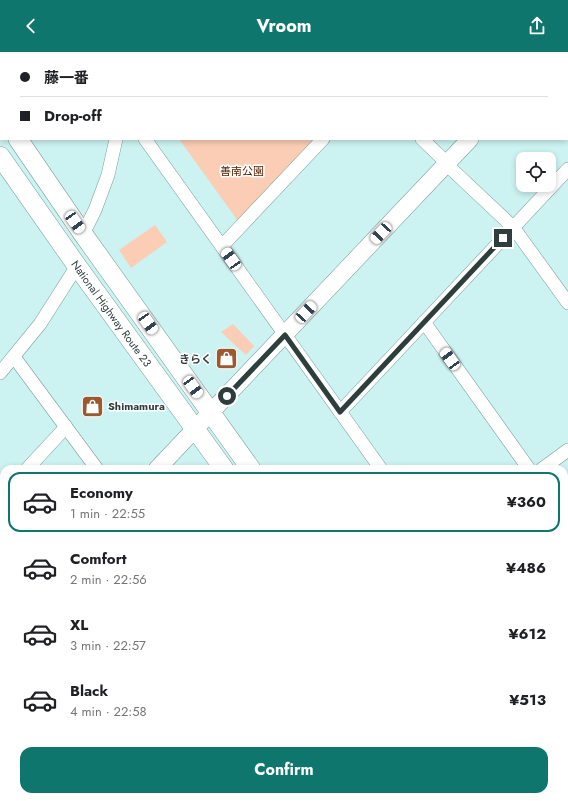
<!DOCTYPE html>
<html lang="en">
<head>
<meta charset="utf-8">
<style>
	body { margin:0; font-family:Jost,"Noto Sans JP",sans-serif; background:#f2f2f2; color:#202124; height:100vh; display:flex; flex-direction:column; font-size:15px; white-space:nowrap }
	* { box-sizing:border-box; margin:0 }
	p { font-size:13px; color:#757577 }
	.icon { flex:none; width:22px; height:22px; fill:none; stroke:currentColor; stroke-width:2; stroke-linecap:round; stroke-linejoin:round }
	.map { position:relative; flex:1; overflow:hidden }
	.details { position:absolute; left:0px; top:413px; width:568px; height:336px; display:flex; flex-direction:column; background:#fff; border-radius:12px 12px 0 0; box-shadow:0 2px 6px #0003 }
	.details>* { flex:none }
	.top-card { position:absolute; left:0px; top:0px; width:568px; height:88px; box-shadow:0 2px 6px #0003; display:grid; align-content:center; height:88px; padding:0 20px; background:#fff }
	.buttons { position:absolute; left:516px; top:100px; display:grid; gap:8px }
	.buttons a { display:grid; place-items:center; width:40px; height:40px; border-radius:8px; background:#fff; box-shadow:0 2px 6px #0003; font-size:20px }
	.end { position:absolute; width:18px; height:18px; margin:-9px; border:5px solid #2e3e3d; background:#fff; box-shadow:0 0 0 2px #fff }
	.from { border-radius:50% }
	.car { position:absolute; width:12px; height:24px; margin:-12px -6px; border-radius:5px; box-shadow:0 0 3px 1px #0007; background:linear-gradient(#fff 24%,#345 0 40%,#fff 0 76%,#345 0 86%,#fff 0) }
	.top-card b { display:flex; align-items:center; gap:14px; height:38px; font-size:15px }
	.top-card b+b { border-top:1px solid #e0e0e0 }
	.top-card i { width:10px; height:10px; background:#202124 }
	ul { padding:7px 0 0; list-style:none }
	li { display:flex; align-items:center; gap:12px; height:60px; margin:0 8px 6px; padding:0 12px; border:2px solid transparent; border-radius:12px }
	li div { flex:1 }
	li b { display:block; font-size:15px }
	li em { font-style:normal; font-weight:700 }
	li.selected { border-color:#0f766e }
	li>.icon { width:36px; height:36px; stroke-width:1.5 }
	.primary-button { display:flex; gap:8px; margin-top:auto; padding:8px 20px }
	.primary-button a { flex:1; height:46px; border-radius:12px; background:#0f766e; color:#fff; font-size:16px; font-weight:700; line-height:46px; text-align:center }
	header { display:flex; justify-content:space-between; align-items:center; height:52px; padding:0 20px; background:#0f766e; color:#fff; font-size:18px; font-weight:700 }
	.map>svg:first-child { display:block }
	.green { fill:#fbcdb4 }
	.lines { fill:none; stroke-linecap:round; stroke-linejoin:round }
	.minor-casing { stroke:#789d9b; stroke-width:14 }
	.major-casing { stroke:#789d9b; stroke-width:18 }
	.highway-casing { stroke:#789d9b; stroke-width:20 }
	.minor { stroke:#fff; stroke-width:13 }
	.major { stroke:#fff; stroke-width:17 }
	.highway { stroke:#fff; stroke-width:19 }
	.route { stroke:#2e3e3d; stroke-width:5 }
	.labels { text-anchor:middle; stroke-width:3; stroke-linejoin:round; paint-order:stroke }
	.park-label { font-size:11px; fill:#532200; stroke:#fff }
	.street-label { font-size:11px; fill:#2e3e3d; stroke:#fff }
	.poi-label { font-size:11px; font-weight:bold; fill:#2e3e3d; stroke:#fff; text-anchor:end }
</style>
</head>
<body>
<header><svg class="icon" aria-label="back" viewBox="0 0 24 24"><path d="M15 5l-7 7 7 7"/></svg>Vroom<svg class="icon" aria-label="share" viewBox="0 0 24 24"><path d="M12 15V3M7 8l5-5 5 5M5 13v7h14v-7"/></svg></header>
<div class="map">
<svg width="568" height="749" viewBox="0 0 568 749">
	<rect width="100%" height="100%" fill="#ccf3f1"/>
	<g class="green">
		<polygon points="132,0 395,0 132,1"/>
		<polygon points="179,87 314,87 238,169"/>
		<polygon points="155,173 167,190 131,216 119,198"/>
		<polygon points="233,272 254,294 246,303 221,280"/>
	</g>
	<g class="lines">
		<defs>
			<g id="minor">
				<polyline points="126,1 126,0"/>
				<polyline points="403,1 403,0"/>
				<polyline points="503,1 503,0"/>
				<polyline points="567,41 568,42"/>
				<polyline points="145,87 381,417"/>
				<polyline points="422,87 447,111"/>
				<polyline points="446,112 513,175 568,251"/>
				<polyline points="83,182 95,158 108,123 116,87"/>
				<polyline points="222,194 323,87"/>
				<polyline points="424,270 529,417"/>
				<polyline points="14,305 97,417"/>
				<polyline points="0,321 40,272 77,214"/>
				<polyline points="340,360 568,117"/>
				<polyline points="27,417 66,375"/>
				<polyline points="542,417 568,398"/>
				<polyline points="0,445 4,441"/>
				<polyline points="564,466 568,472"/>
				<polyline points="0,542 4,548"/>
				<polyline points="564,645 568,642"/>
				<polyline points="564,674 568,679"/>
				<polyline points="142,745 145,749"/>
				<polyline points="332,745 334,749"/>
				<polyline points="446,745 449,749"/>
				<polyline points="500,745 503,749"/>
				<polyline points="82,749 87,745"/>
				<polyline points="420,749 426,745"/>
			</g>
			<g id="major">
				<polyline points="552,1 553,0"/>
				<polyline points="157,417 470,87"/>
				<polyline points="0,584 4,580"/>
			</g>
			<g id="highway">
				<polyline points="0,62 1,63"/>
				<polyline points="18,87 83,182 251,417"/>
				<path id="s1" d="M0,104L77,214L224,417"/>
				<polyline points="462,745 465,749"/>
				<polyline points="482,745 485,749"/>
			</g>
		</defs>
		<use href="#minor" class="minor-casing"/>
		<use href="#major" class="major-casing"/>
		<use href="#highway" class="highway-casing"/>
		<use href="#minor" class="minor"/>
		<use href="#major" class="major"/>
		<use href="#highway" class="highway"/>
	</g>
	<g class="lines">
		<polyline class="route" points="227,344 285,283 340,360 503,186"/>
	</g>
	<defs>
		<symbol id="shop-square" viewBox="-11 -11 22 22"><rect x="-9" y="-9" width="18" height="18" rx="4" fill="#9e582e" stroke="#fff"/><path d="M-5-2.5h2.3a2.7 3.5 0 0 1 5.4 0H5L5.5 6h-11ZM-1.5-2.5h3a1.5 2.3 0 0 0-3 0Z" fill="#fff"/></symbol>
	</defs>
	<g fill-rule="evenodd">
		<use href="#shop-square" x="214" y="294" width="25" height="25"/>
		<use href="#shop-square" x="80" y="342" width="25" height="25"/>
	</g>
	<g class="labels">
		<g class="park-label">
			<text x="242" y="123">善南公園</text>
		</g>
		<g class="street-label">
			<text dy="4" stroke="none"><textPath href="#s1" startOffset="193">National Highway Route 23</textPath></text>
		</g>
		<g class="poi-label">
			<text x="212" y="311">きらく</text>
			<text x="108" y="358" text-anchor="start">Shimamura</text>
		</g>
	</g>
</svg>
<div class="buttons">
<a><svg class="icon" aria-label="locate" viewBox="0 0 24 24"><circle cx="12" cy="12" r="6"/><path d="M12 2v4M12 18v4M2 12h4M18 12h4"/></svg></a>
</div>
<i class="end from" style="left:227px;top:344px"></i>
<i class="end" style="left:503px;top:186px"></i>
<i class="car" style="left:75px;top:170px;rotate:145deg"></i>
<i class="car" style="left:381px;top:181px;rotate:223deg"></i>
<i class="car" style="left:231px;top:207px;rotate:325deg"></i>
<i class="car" style="left:306px;top:260px;rotate:43deg"></i>
<i class="car" style="left:148px;top:271px;rotate:145deg"></i>
<i class="car" style="left:450px;top:307px;rotate:324deg"></i>
<i class="car" style="left:193px;top:335px;rotate:144deg"></i>
<div class="top-card">
<b><i class="from"></i>藤一番</b>
<b><i></i>Drop-off</b>
</div>
<section class="details">
<ul>
<li class="selected"><svg class="icon" aria-label="car" viewBox="0 0 24 24"><path d="M5 17H2v-5l4-1 3-4h7l3 4 3 1v5h-3M9 17h6M6 11h13"/><circle cx="7" cy="17" r="2"/><circle cx="17" cy="17" r="2"/></svg><div><b>Economy</b><p>1 min · 22:55</p></div><em>¥360</em></li>
<li><svg class="icon" aria-label="car" viewBox="0 0 24 24"><path d="M5 17H2v-5l4-1 3-4h7l3 4 3 1v5h-3M9 17h6M6 11h13"/><circle cx="7" cy="17" r="2"/><circle cx="17" cy="17" r="2"/></svg><div><b>Comfort</b><p>2 min · 22:56</p></div><em>¥486</em></li>
<li><svg class="icon" aria-label="car" viewBox="0 0 24 24"><path d="M5 17H2v-5l4-1 3-4h7l3 4 3 1v5h-3M9 17h6M6 11h13"/><circle cx="7" cy="17" r="2"/><circle cx="17" cy="17" r="2"/></svg><div><b>XL</b><p>3 min · 22:57</p></div><em>¥612</em></li>
<li><svg class="icon" aria-label="car" viewBox="0 0 24 24"><path d="M5 17H2v-5l4-1 3-4h7l3 4 3 1v5h-3M9 17h6M6 11h13"/><circle cx="7" cy="17" r="2"/><circle cx="17" cy="17" r="2"/></svg><div><b>Black</b><p>4 min · 22:58</p></div><em>¥513</em></li>
</ul>
<div class="primary-button"><a>Confirm</a></div>
</section>
</div>
</body>
</html>
